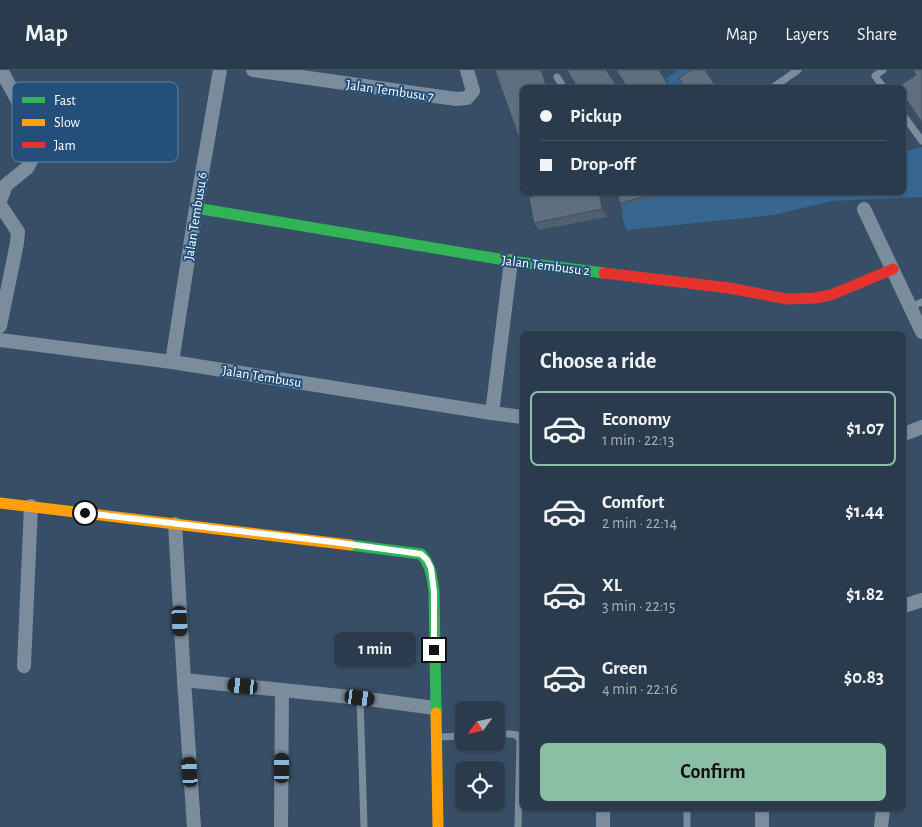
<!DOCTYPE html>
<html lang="en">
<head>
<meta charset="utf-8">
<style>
	body { margin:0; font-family:"Alegreya Sans",sans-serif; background:#354656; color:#f1f3f6; height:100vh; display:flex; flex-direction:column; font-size:19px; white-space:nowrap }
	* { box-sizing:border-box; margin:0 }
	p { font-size:16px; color:#a5adb5 }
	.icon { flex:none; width:28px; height:28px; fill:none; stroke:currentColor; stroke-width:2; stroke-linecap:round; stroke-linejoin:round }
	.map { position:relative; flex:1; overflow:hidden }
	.details { position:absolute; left:520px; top:261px; width:386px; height:480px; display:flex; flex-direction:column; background:#293b4c; border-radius:8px; box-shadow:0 1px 4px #0004,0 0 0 1px #455564 }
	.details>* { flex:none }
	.hud { position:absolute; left:520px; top:15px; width:386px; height:110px; border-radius:8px; box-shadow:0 1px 4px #0004,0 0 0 1px #455564; display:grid; align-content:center; height:110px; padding:0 20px; background:#293b4c }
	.needle { width:32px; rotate:237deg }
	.controls { position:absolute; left:455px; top:631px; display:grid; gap:10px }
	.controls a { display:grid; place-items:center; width:50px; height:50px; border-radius:8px; background:#293b4c; box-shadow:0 1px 4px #0004,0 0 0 1px #455564; font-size:25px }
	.end { position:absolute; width:22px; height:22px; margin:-11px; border:6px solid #fff; background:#111; box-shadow:0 0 0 2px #111 }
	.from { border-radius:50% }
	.bubble { position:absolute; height:35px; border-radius:8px; background:#293b4c; box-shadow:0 1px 4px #0004,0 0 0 1px #455564; font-size:16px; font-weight:700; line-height:35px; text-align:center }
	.car { position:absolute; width:15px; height:30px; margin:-15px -8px; border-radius:6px; box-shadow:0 0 4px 1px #0007; background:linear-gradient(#222 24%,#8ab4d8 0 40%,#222 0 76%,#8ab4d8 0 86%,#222 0) }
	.hud b { display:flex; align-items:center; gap:18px; height:48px; font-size:19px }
	.hud b+b { border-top:1px solid #455564 }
	.hud i { width:12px; height:12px; background:#f1f3f6 }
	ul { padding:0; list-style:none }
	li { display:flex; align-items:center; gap:15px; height:75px; margin:0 10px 8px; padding:0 10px; border:2px solid transparent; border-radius:8px }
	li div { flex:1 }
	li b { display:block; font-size:19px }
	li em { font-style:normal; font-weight:700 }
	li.current { border-color:#8abfa5 }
	li>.icon { width:45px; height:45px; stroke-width:1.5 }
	h2 { padding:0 20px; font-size:22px; line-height:60px }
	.cta { display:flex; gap:10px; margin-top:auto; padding:10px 20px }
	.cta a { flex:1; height:58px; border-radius:8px; background:#8abfa5; color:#111; font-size:20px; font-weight:700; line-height:58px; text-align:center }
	header { display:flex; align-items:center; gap:30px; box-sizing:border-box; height:70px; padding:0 25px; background:#293b4c; border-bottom:1px solid #455564 }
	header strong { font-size:24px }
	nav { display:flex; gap:28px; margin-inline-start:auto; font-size:18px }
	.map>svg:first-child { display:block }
	.green { fill:#376690 }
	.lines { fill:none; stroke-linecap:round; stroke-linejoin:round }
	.lane { stroke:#7b8d9d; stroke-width:7 }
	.street { stroke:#7b8d9d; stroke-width:14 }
	.fast { stroke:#30b455; stroke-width:11 }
	.slow { stroke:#ff9f0a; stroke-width:11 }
	.jam { stroke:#e5322d; stroke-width:11 }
	.wall { fill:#515f6f }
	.shaded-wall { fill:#424e5a }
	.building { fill:#5e6f81; stroke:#424e5a }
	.route { stroke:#fff; stroke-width:6 }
	.labels { text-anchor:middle; stroke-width:4; stroke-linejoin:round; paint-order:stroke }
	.street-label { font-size:14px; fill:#fff; stroke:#234f7a }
	.key { fill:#234f7a; stroke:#6584a2; stroke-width:1 }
	.key-label { font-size:14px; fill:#fff }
</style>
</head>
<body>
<header>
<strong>Map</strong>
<nav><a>Map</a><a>Layers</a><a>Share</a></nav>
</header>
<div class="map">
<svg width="922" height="757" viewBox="0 0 922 757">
	<rect width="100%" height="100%" fill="#374f66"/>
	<g class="green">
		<polygon points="679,0 696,0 685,17 671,17 665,9"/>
		<polygon points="922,77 922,127 831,131 774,145 627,160 623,150 621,135 673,122 904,122 904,82"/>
	</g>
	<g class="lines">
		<g class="lane">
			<polyline points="883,0 875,6 884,18"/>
			<polyline points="557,7 564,18"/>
			<polyline points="772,18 798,0"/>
			<polyline points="904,46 922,71"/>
			<polyline points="911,237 922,232"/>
			<polyline points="360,628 364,757"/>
			<polyline points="496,664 510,664 517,665 520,671 518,757"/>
			<polyline points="437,667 464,666"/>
			<polyline points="687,757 687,739"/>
		</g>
		<g class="street">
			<polyline points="253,0 456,29 467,28 473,21 467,0"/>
			<polyline points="0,131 6,115 27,98 35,83 35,62 1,0"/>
			<polyline points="0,135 18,162 17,173 0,256"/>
			<polyline points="864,139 922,262"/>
			<polyline points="0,270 172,292 492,343 522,347"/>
			<polyline points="172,292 196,138 220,0"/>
			<polyline points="492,343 511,191"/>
			<polyline points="904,364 922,357"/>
			<polyline points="175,454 184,610 194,757"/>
			<polyline points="904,536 922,530"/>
			<polyline points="24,596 31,436"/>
			<polyline points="184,610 360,628 435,638"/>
			<polyline points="281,757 282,620"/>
			<polyline points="603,757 603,739"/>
			<polyline points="762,757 762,739"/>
			<polyline points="881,757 883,739"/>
		</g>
		<g class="fast">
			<polyline points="196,138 511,191 604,203"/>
			<path d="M350,475L421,484C431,495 432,507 434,521L436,643"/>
		</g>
		<g class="slow">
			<polyline points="0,433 350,475"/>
			<polyline points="436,643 438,757"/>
		</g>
		<polyline class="jam" points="604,203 729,218 787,229 815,228 831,225 893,199"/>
	</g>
	<g class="wall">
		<polygon points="603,122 607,147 539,160 534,153 548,124"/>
		<polygon points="617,122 673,122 621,135 620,133"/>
	</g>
	<g class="shaded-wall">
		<polygon points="541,0 544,0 550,18 547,18"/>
		<polygon points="599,122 603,122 607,147 602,139"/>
	</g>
	<g class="building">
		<polygon points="495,0 541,0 547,18 522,18 522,76"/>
		<polygon points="567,0 606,0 618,18 578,18"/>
		<polygon points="616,0 659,0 670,18 628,18"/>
		<polygon points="691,0 705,0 717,18 685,18 679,8"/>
		<polygon points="913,0 922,0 922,52 904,26 904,18 898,17 916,5"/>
		<polygon points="553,122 599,122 602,139 534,153 529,127"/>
		<polygon points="617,122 662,122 620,133"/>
		<polygon points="922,238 922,245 920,240"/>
	</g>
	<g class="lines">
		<polyline class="route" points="85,443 333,472 421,484 427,490 431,498 434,522 434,580"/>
	</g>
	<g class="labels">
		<g class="street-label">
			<text transform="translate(390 20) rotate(8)" y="5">Jalan Tembusu 7</text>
			<text transform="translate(195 146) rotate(-81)" y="5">Jalan Tembusu 6</text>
			<text transform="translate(546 195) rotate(7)" y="5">Jalan Tembusu 2</text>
			<text transform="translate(262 306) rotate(9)" y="5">Jalan Tembusu</text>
		</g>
	</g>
	<rect x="12" y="12" width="166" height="80" rx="8" class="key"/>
	<rect x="22" y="27" width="23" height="6" fill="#30b455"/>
	<rect x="22" y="49" width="23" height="7" fill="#ff9f0a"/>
	<rect x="22" y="72" width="23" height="6" fill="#e5322d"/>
	<g class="key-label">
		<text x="54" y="35">Fast</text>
		<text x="54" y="57">Slow</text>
		<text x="54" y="80">Jam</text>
	</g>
</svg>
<div class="controls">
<a><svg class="needle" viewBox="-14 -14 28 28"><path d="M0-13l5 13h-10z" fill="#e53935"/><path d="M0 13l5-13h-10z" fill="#a5adb5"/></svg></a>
<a><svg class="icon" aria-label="locate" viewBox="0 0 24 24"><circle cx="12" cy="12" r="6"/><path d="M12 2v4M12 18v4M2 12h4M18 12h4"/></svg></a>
</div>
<i class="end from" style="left:85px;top:443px"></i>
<i class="end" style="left:434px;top:580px"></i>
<div class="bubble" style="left:334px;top:562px;width:82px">1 min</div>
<i class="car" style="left:180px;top:551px;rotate:177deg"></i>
<i class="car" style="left:243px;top:616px;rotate:276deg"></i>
<i class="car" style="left:360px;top:628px;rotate:97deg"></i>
<i class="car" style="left:282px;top:698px;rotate:0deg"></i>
<i class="car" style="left:190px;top:702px;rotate:356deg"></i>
<div class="hud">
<b><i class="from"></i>Pickup</b>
<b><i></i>Drop-off</b>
</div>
<section class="details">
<h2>Choose a ride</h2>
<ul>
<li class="current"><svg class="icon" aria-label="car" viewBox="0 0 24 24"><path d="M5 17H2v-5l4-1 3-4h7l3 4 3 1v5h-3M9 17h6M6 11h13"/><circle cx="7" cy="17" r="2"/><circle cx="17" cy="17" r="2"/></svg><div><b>Economy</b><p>1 min · 22:13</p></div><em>$1.07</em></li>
<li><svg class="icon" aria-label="car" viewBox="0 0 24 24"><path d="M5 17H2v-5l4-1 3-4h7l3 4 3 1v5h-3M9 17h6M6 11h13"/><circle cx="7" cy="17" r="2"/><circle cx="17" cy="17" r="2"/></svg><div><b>Comfort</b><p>2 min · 22:14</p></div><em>$1.44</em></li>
<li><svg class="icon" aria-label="car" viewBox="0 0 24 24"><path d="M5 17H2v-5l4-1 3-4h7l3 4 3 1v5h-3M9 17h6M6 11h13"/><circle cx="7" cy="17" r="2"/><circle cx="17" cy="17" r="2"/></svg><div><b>XL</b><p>3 min · 22:15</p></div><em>$1.82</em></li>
<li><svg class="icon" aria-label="car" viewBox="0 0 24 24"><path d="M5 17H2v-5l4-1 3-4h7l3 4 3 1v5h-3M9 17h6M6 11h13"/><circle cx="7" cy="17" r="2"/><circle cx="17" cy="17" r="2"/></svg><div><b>Green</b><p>4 min · 22:16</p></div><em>$0.83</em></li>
</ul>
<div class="cta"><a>Confirm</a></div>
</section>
</div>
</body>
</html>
